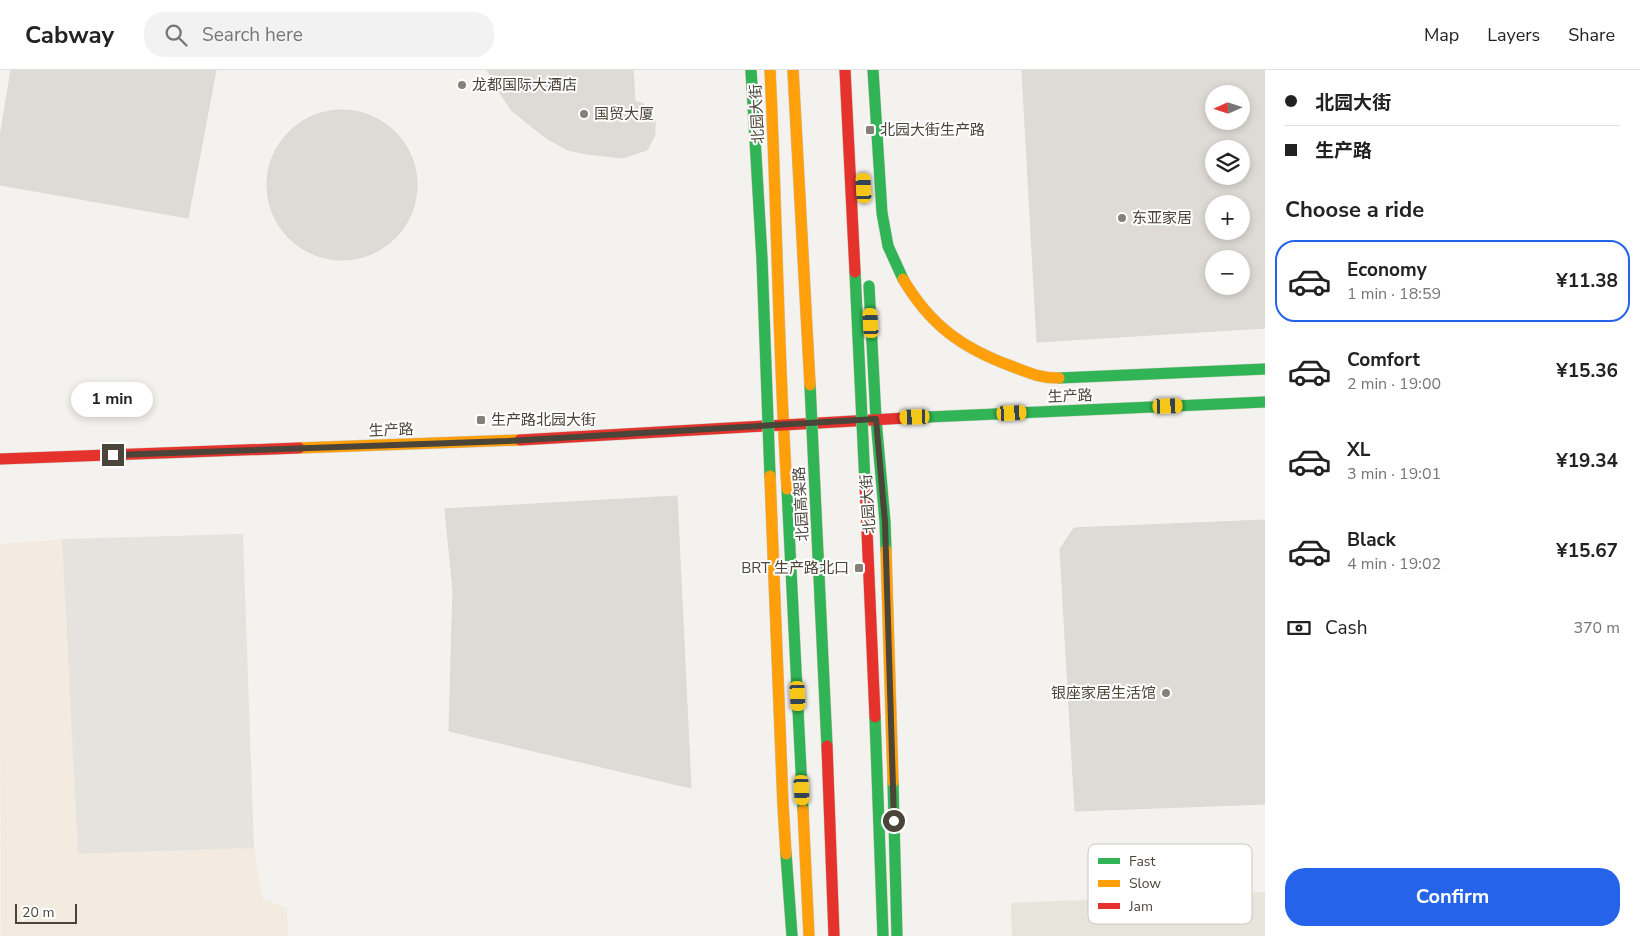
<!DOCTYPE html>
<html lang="en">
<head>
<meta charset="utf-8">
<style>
	body { margin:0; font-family:"Nunito Sans","Noto Sans SC",sans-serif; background:#f2f2f2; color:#222; height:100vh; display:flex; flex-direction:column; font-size:19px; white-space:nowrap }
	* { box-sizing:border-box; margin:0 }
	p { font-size:16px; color:#767676 }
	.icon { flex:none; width:28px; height:28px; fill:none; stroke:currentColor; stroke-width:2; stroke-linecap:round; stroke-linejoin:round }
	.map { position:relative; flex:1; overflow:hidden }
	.details { display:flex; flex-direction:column; background:#fff; width:375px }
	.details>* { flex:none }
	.guide { display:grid; align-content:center; height:110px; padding:0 20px; background:#fff }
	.needle { width:32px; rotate:267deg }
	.tools { position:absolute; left:1205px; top:15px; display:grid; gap:10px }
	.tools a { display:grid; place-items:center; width:45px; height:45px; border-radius:50%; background:#fff; box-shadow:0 2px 8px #0003; font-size:25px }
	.scale { position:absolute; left:15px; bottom:12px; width:62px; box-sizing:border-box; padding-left:5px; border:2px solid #4b4439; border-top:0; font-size:14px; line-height:18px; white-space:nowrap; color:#4b4439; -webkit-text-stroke:4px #fff; paint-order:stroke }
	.end { position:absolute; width:22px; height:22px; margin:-11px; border:6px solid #4b4439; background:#fff; box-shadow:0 0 0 2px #fff }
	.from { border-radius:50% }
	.bubble { position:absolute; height:35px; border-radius:18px; background:#fff; box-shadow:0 2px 8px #0003; font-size:16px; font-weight:700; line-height:35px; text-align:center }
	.car { position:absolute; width:15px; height:30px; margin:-15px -8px; border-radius:6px; box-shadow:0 0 4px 1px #0007; background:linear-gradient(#f5c518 24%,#345 0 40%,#f5c518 0 76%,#345 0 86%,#f5c518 0) }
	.guide b { display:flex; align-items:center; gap:18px; height:48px; font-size:19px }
	.guide b+b { border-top:1px solid #e0e0e0 }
	.guide i { width:12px; height:12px; background:#222 }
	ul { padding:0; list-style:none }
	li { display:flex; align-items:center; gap:15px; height:82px; margin:0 10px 8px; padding:0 10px; border:2px solid transparent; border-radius:20px }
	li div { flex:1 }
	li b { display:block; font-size:19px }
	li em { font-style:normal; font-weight:700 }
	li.active { border-color:#2563eb }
	li>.icon { width:45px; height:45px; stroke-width:1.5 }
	h2 { padding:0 20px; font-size:22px; line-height:60px }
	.pay { display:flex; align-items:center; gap:12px; height:55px; padding:0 20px; font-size:19px }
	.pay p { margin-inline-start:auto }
	.primary-button { display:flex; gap:10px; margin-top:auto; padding:10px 20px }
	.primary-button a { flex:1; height:58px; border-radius:20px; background:#2563eb; color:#fff; font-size:20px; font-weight:700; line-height:58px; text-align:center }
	header { display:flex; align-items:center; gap:30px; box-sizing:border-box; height:70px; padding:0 25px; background:#fff; border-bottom:1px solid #e0e0e0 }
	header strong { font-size:24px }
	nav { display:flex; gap:28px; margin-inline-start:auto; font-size:18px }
	.search { width:350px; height:45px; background:#f2f2f2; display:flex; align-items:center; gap:12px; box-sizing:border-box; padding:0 18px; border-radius:20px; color:#767676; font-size:19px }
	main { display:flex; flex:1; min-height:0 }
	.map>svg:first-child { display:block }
	.residential { fill:#e7e4dc }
	.commercial { fill:#f3ebdf }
	.parking { fill:#e6e3df }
	.building { fill:#dedbd6; stroke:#dcd9d4; fill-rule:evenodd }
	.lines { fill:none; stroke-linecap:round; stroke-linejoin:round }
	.fast-casing { stroke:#d3cfc5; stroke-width:12 }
	.slow-casing { stroke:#d3cfc5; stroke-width:12 }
	.jam-casing { stroke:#d3cfc5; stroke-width:12 }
	.fast { stroke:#30b455; stroke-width:11 }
	.slow { stroke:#ff9f0a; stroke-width:11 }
	.jam { stroke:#e5322d; stroke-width:11 }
	.fast-bridge-casing { stroke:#ccbfa9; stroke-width:12; stroke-linecap:butt }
	.slow-bridge-casing { stroke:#ccbfa9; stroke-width:12; stroke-linecap:butt }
	.jam-bridge-casing { stroke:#ccbfa9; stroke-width:12; stroke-linecap:butt }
	.fast-bridge { stroke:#30b455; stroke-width:11 }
	.slow-bridge { stroke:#ff9f0a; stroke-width:11 }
	.jam-bridge { stroke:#e5322d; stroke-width:11 }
	.route { stroke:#4b4439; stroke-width:6 }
	.poi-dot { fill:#868178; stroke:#fff; stroke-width:2 }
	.labels { text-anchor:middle; stroke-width:4; stroke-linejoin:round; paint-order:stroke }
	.poi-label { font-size:15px; fill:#4b4439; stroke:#fff; text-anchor:start }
	.street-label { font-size:15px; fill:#4b4439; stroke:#fff }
	.key { fill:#fff; stroke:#c9c7c4; stroke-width:1 }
	.key-label { font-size:14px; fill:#4b4439 }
</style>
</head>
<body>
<header>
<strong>Cabway</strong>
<div class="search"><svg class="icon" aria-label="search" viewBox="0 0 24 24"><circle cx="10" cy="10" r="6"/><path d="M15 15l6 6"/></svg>Search here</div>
<nav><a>Map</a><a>Layers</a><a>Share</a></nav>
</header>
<main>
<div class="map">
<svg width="1265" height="866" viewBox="0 0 1265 866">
	<rect width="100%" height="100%" fill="#f4f2ee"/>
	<polygon class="residential" points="1265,822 1265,866 1012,866 1011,833"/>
	<polygon class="commercial" points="62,469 79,784 254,778 263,829 287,838 288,866 1,866 0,474"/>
	<polygon class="parking" points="243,464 254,778 78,784 62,469"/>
	<g class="building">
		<polygon points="11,0 216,0 188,148 0,115 0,67"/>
		<polygon points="487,0 633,0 635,31 644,34 655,49 655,65 647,80 622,88 588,84 568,80 546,68 511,40 498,20"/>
		<path d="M1022,0H1265V258L1037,272ZM1214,24H1241V51H1214ZM1214,79H1241V106H1214ZM1214,134H1241V161H1214ZM1214,189H1241V216H1214Z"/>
		<circle cx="342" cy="115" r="75"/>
		<polygon points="677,426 691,718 449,661 453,520 445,439"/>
		<polygon points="1265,450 1265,734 1075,741 1060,479 1074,458"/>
	</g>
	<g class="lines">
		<defs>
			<g id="fast">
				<polyline points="873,0 882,143 888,176 903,209"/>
				<polyline points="869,216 876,349 885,452 886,480"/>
				<polyline points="1059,308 1265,299"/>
				<polyline points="906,348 1265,332"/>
				<polyline points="787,419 803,740"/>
				<polyline points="893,712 897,866"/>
			</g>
			<g id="slow">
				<path d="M770,0C777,140 778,279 787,419"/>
				<path d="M903,209C930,255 962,278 1011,296C1030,303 1039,308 1059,308"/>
				<polyline points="299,378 520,370"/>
				<polyline points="886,480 893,712"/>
				<polyline points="803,740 809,866"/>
			</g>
			<g id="jam">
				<polyline points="520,370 906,348"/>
				<polyline points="0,389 299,378"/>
			</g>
		</defs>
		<use href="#fast" class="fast-casing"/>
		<use href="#slow" class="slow-casing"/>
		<use href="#jam" class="jam-casing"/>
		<use href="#fast" class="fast"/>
		<use href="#slow" class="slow"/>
		<use href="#jam" class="jam"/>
		<defs>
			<g id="fast-bridge">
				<polyline points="751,0 762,189 770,406"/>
				<polyline points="855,202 865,414"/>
				<polyline points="810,315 827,676"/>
				<polyline points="875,647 883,866"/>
				<polyline points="786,784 792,866"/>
			</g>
			<g id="slow-bridge">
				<polyline points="793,0 810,315"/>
				<polyline points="770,406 783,735 786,784"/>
			</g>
			<g id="jam-bridge">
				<polyline points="845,0 855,202"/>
				<polyline points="865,414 875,647"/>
				<polyline points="827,676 834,866"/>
			</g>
		</defs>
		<use href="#fast-bridge" class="fast-bridge-casing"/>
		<use href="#slow-bridge" class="slow-bridge-casing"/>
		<use href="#jam-bridge" class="jam-bridge-casing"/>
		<use href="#fast-bridge" class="fast-bridge"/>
		<use href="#slow-bridge" class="slow-bridge"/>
		<use href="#jam-bridge" class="jam-bridge"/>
	</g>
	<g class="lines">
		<polyline class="route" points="113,385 508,371 876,349 885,452 894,751"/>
	</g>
	<g class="poi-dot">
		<circle cx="462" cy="15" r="5"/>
		<circle cx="584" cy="44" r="5"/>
		<rect x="865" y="55" width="10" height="10" rx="2.5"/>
		<circle cx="1122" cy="148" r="5"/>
		<rect x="476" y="345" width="10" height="10" rx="2.5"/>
		<rect x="854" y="493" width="10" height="10" rx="2.5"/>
		<circle cx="1166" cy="623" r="5"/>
	</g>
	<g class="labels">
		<g class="poi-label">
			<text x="472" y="20">龙都国际大酒店</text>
			<text x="594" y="49">国贸大厦</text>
			<text x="880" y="65">北园大街生产路</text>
			<text x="1132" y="153">东亚家居</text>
			<text x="491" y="355">生产路北园大街</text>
			<text x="849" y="503" text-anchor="end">BRT 生产路北口</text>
			<text x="1156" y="628" text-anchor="end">银座家居生活馆</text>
		</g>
		<g class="street-label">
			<text transform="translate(757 44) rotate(-93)" y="5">北园大街</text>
			<text transform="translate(1070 326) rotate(-2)" y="5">生产路</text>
			<text transform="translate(391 360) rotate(-2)" y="5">生产路</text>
			<text transform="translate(801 434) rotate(-93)" y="5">北园高架路</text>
			<text transform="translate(868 434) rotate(-94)" y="5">北园大街</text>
		</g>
	</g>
	<rect x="1088" y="774" width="164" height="80" rx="8" class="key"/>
	<rect x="1098" y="788" width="22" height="6" fill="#30b455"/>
	<rect x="1098" y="810" width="22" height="7" fill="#ff9f0a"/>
	<rect x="1098" y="833" width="22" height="6" fill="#e5322d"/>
	<g class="key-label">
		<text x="1129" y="796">Fast</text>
		<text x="1129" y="818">Slow</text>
		<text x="1129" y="841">Jam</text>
	</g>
</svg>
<div class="tools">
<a><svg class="needle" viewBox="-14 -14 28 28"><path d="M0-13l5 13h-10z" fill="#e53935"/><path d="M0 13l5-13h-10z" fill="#767676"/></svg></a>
<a><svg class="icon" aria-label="layers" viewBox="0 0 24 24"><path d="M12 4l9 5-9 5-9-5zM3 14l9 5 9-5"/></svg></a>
<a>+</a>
<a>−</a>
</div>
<div class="scale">20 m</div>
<i class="end from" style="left:894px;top:751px"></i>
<i class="end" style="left:113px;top:385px"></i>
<div class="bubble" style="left:71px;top:312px;width:82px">1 min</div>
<i class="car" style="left:864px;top:118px;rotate:357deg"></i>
<i class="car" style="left:871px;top:253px;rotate:357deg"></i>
<i class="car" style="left:1168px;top:336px;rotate:88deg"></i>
<i class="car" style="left:1012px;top:343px;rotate:87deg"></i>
<i class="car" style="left:915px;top:347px;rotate:268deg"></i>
<i class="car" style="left:798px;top:626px;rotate:177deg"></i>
<i class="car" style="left:802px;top:720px;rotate:177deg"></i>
</div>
<section class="details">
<div class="guide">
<b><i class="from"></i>北园大街</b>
<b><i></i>生产路</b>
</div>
<h2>Choose a ride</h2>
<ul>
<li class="active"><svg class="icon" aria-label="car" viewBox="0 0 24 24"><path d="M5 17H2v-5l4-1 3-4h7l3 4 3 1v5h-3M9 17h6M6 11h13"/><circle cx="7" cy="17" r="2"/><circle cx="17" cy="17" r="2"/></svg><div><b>Economy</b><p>1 min · 18:59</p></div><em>¥11.38</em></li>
<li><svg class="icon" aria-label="car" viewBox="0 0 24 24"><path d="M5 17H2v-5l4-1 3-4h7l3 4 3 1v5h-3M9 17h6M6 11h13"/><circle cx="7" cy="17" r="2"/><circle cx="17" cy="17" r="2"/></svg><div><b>Comfort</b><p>2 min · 19:00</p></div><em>¥15.36</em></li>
<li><svg class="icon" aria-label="car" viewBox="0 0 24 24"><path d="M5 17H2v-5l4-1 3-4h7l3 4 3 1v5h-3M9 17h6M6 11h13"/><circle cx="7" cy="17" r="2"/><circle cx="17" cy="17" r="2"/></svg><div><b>XL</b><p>3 min · 19:01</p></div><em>¥19.34</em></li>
<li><svg class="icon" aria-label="car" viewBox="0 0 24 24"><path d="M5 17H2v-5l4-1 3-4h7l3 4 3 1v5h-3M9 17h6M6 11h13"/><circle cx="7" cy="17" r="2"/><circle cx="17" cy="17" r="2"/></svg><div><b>Black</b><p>4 min · 19:02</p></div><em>¥15.67</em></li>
</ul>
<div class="pay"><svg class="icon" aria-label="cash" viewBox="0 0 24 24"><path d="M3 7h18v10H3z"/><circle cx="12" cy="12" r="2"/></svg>Cash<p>370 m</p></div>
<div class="primary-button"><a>Confirm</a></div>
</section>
</main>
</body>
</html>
